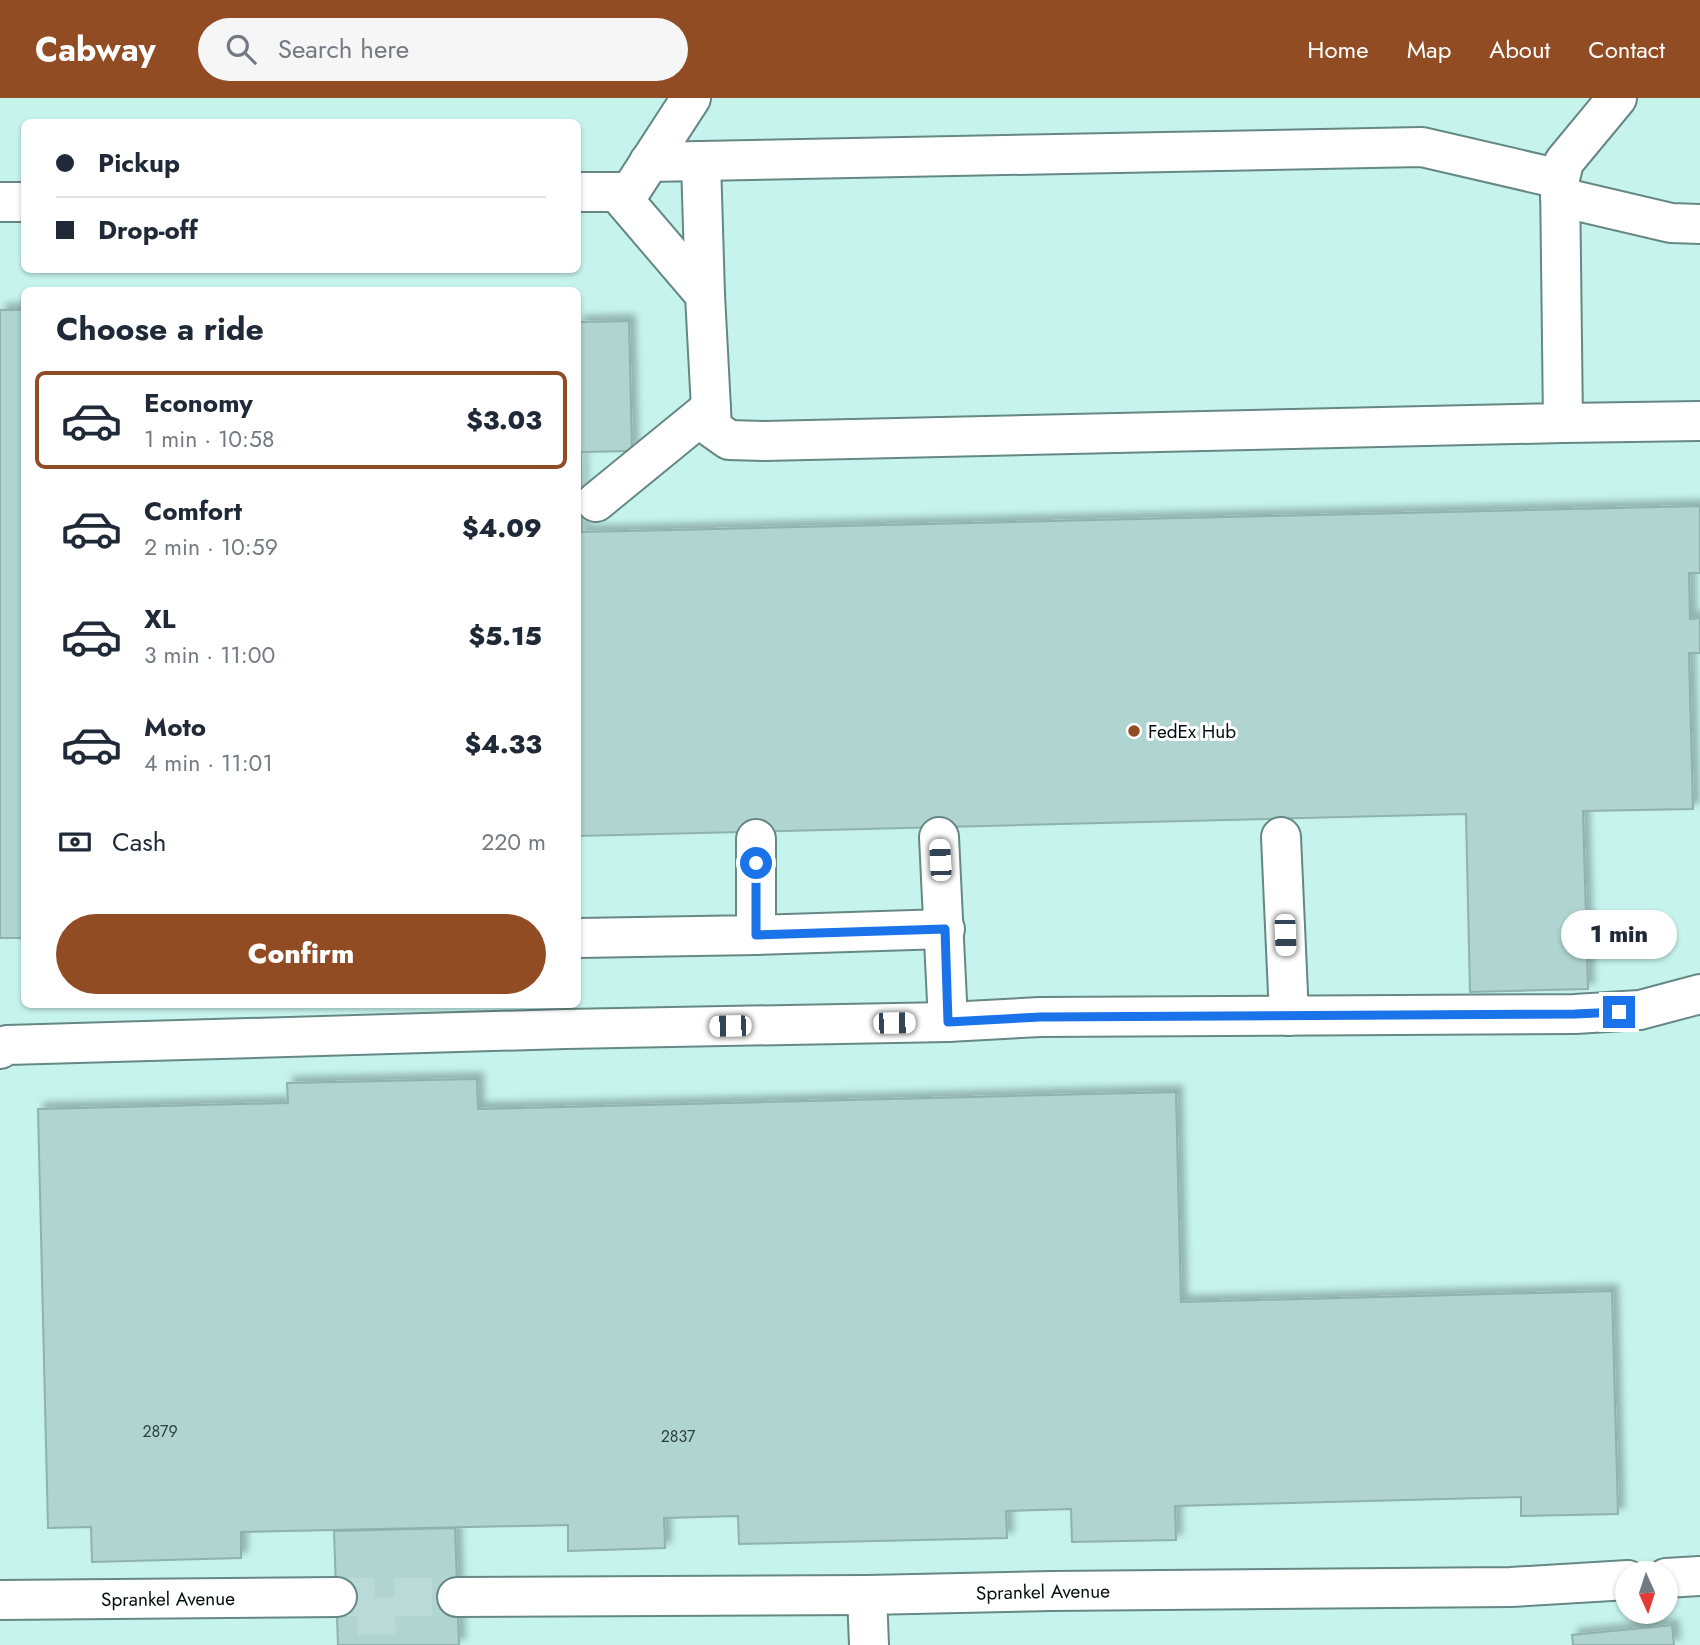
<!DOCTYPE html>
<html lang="en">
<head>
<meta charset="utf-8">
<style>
	body { margin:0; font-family:Jost,sans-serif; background:#f6f6f7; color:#1f2937; height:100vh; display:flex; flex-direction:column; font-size:26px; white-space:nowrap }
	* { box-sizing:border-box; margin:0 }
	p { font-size:23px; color:#747a83 }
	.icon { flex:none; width:38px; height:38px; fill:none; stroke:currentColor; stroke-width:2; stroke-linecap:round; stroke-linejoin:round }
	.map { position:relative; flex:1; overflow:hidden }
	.sheet { position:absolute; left:21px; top:189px; width:560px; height:721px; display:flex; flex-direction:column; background:#fff; border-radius:10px; box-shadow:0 2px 5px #0004 }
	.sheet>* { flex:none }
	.banner { position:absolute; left:21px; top:21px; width:560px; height:154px; border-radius:10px; box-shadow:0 2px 5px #0004; display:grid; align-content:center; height:154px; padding:0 35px; background:#fff }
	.needle { width:46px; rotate:177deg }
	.fabs { position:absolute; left:1615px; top:1463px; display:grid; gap:14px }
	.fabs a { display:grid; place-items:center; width:63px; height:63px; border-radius:50%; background:#fff; box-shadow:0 2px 5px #0004; font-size:35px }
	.end { position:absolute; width:32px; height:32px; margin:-16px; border:9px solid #1a73e8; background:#fff; box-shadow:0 0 0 4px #fff }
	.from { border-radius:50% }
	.bubble { position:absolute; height:49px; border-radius:24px; background:#fff; box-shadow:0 2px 5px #0004; font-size:23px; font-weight:800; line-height:49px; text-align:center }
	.car { position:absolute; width:21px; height:42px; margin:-21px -10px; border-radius:9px; box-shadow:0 0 5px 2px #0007; background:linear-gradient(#fff 24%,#345 0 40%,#fff 0 76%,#345 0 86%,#fff 0) }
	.banner b { display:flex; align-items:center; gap:24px; height:66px; font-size:26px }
	.banner b+b { border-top:2px solid #e0e1e3 }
	.banner i { width:18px; height:18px; background:#1f2937 }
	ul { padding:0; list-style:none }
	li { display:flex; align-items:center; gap:21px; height:98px; margin:0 14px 10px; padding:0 21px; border:4px solid transparent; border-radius:10px }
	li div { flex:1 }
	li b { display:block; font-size:26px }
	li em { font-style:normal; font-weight:800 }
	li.on { border-color:#924c24 }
	li>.icon { width:63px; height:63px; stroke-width:1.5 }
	h2 { padding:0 35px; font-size:32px; line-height:84px }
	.pay { display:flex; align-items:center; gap:18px; height:77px; padding:0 35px; font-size:26px }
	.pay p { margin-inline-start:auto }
	.primary-button { display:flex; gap:14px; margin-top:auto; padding:14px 35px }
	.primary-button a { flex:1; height:80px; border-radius:42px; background:#924c24; color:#fff; font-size:28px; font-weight:800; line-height:80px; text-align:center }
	header { display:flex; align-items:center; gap:42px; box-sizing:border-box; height:98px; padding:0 35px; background:#924c24; color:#fff }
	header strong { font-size:33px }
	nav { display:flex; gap:38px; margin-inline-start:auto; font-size:24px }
	.search { width:490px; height:63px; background:#f6f6f7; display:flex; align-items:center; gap:18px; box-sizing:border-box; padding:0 24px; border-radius:38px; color:#747a83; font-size:26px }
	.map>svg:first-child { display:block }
	.built { fill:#c6f4ed; fill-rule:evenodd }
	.building { fill:#b0d4cf; stroke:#8fb2ad; stroke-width:2; filter:url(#shadow) }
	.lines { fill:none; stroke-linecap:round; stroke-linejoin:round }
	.minor-tunnel { stroke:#b9dad6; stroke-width:38; stroke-dasharray:38 19; stroke-linecap:butt }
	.minor-casing { stroke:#668884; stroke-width:42 }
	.minor { stroke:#fff; stroke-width:38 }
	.route { stroke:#1a73e8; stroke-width:9 }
	.poi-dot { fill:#924c24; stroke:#fff; stroke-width:2.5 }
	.labels { text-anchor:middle; stroke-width:6; stroke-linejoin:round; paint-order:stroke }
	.number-label { font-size:16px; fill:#2e403e }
	.poi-label { font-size:19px; fill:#030f0d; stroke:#fff; text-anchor:start }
	.street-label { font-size:19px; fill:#030f0d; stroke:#fff }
</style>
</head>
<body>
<header>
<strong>Cabway</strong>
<div class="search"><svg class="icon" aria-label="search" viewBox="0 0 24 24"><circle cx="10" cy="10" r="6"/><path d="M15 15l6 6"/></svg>Search here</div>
<nav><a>Home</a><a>Map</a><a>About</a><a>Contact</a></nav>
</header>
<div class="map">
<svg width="1700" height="1547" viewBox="0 0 1700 1547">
	<defs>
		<filter id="shadow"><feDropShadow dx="6" dy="-6" stdDeviation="3.5" flood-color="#0004"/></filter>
	</defs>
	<rect width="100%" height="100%" fill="#d9fef9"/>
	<path class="built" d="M0,0H1700V1547H0ZM24,24H578V172H24ZM24,192H578V906H24ZM1628,1475H1666V1514H1628Z"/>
	<g class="building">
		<rect x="0" y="212" width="24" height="628"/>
		<polygon points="629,223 632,353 581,354 582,434 1700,408 1700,475 1689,475 1690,521 1700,520 1700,555 1689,555 1693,711 1583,713 1588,891 1470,894 1466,716 578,738 578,224"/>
		<polygon points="477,981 478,1011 1176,994 1181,1204 1612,1193 1618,1416 1521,1418 1521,1399 1175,1408 1176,1442 1072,1444 1071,1411 1006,1413 1007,1440 739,1446 738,1418 664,1420 665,1450 568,1453 568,1427 241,1434 241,1460 92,1464 91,1429 48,1430 38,1011 288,1005 287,985"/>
		<polygon points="455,1430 459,1547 338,1547 334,1433"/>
		<polygon points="1672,1527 1674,1547 1573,1547 1572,1537"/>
	</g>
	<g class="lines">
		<g class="minor-tunnel">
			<polyline points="337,1499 457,1499"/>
			<polyline points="376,1499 377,1547"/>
		</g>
		<defs>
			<g id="minor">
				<polyline points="701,63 705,197"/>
				<polyline points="649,64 1422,49 1560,81"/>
				<polyline points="578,94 630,94 691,0"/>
				<polyline points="617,94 705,197 712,330 729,342 764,343 1563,325 1560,81 1564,64 1617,0"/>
				<polyline points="1560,99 1671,125 1700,126"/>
				<polyline points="0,104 24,104"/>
				<polyline points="1563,325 1700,323"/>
				<polyline points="596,404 711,310"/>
				<polyline points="939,739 948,924"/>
				<polyline points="1281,739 1289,918"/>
				<polyline points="756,837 945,831"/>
				<polyline points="578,840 756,837 756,741"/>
				<polyline points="0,951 7,947 566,931 948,924 1040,919 1575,916 1640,912 1700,896"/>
				<polyline points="1666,1480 1700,1478"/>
				<polyline points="867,1497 869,1547"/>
				<path id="s1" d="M457,1499L867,1497L1052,1493L1511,1489L1628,1482"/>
				<path id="s2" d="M0,1502L337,1499"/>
			</g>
		</defs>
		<use href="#minor" class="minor-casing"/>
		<use href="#minor" class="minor"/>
	</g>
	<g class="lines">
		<polyline class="route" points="756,765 756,837 945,831 948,924 1040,919 1575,916 1619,914"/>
	</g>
	<circle class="poi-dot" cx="1134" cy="633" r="7"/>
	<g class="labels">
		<g class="number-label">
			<text x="160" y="1339">2879</text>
			<text x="678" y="1344">2837</text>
		</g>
		<g class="poi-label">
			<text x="1148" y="640">FedEx Hub</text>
		</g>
		<g class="street-label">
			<text dy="7" stroke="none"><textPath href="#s1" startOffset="586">Sprankel Avenue</textPath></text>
			<text dy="7" stroke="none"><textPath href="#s2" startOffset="168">Sprankel Avenue</textPath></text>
		</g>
	</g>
</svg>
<div class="fabs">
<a><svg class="needle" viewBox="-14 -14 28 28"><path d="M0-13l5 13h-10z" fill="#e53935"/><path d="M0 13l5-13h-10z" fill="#747a83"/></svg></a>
</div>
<i class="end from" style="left:756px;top:765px"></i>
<i class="end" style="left:1619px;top:914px"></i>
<div class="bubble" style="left:1561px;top:812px;width:116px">1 min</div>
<i class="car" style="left:940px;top:762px;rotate:357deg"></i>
<i class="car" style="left:1285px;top:837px;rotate:178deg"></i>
<i class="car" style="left:894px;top:925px;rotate:89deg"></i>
<i class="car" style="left:730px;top:928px;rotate:269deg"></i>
<div class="banner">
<b><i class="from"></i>Pickup</b>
<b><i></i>Drop-off</b>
</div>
<section class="sheet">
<h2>Choose a ride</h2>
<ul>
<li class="on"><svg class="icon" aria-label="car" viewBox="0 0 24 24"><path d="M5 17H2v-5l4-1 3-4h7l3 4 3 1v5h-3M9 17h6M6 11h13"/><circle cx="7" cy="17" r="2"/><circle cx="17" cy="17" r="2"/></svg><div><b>Economy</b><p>1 min · 10:58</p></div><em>$3.03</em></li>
<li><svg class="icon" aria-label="car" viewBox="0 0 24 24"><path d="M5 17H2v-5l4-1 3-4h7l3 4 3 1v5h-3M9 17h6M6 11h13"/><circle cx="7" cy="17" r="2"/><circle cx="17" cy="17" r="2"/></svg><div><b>Comfort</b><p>2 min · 10:59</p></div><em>$4.09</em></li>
<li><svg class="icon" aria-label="car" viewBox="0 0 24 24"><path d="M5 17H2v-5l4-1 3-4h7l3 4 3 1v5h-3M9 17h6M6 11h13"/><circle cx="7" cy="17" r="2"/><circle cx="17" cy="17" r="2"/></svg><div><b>XL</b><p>3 min · 11:00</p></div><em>$5.15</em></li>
<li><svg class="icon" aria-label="car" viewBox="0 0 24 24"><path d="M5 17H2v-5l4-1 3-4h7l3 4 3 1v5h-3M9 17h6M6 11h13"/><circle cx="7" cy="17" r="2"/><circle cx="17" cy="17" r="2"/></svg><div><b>Moto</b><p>4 min · 11:01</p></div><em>$4.33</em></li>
</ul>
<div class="pay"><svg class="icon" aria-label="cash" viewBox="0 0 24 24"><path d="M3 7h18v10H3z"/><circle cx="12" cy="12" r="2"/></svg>Cash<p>220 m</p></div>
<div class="primary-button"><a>Confirm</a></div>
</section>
</div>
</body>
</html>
